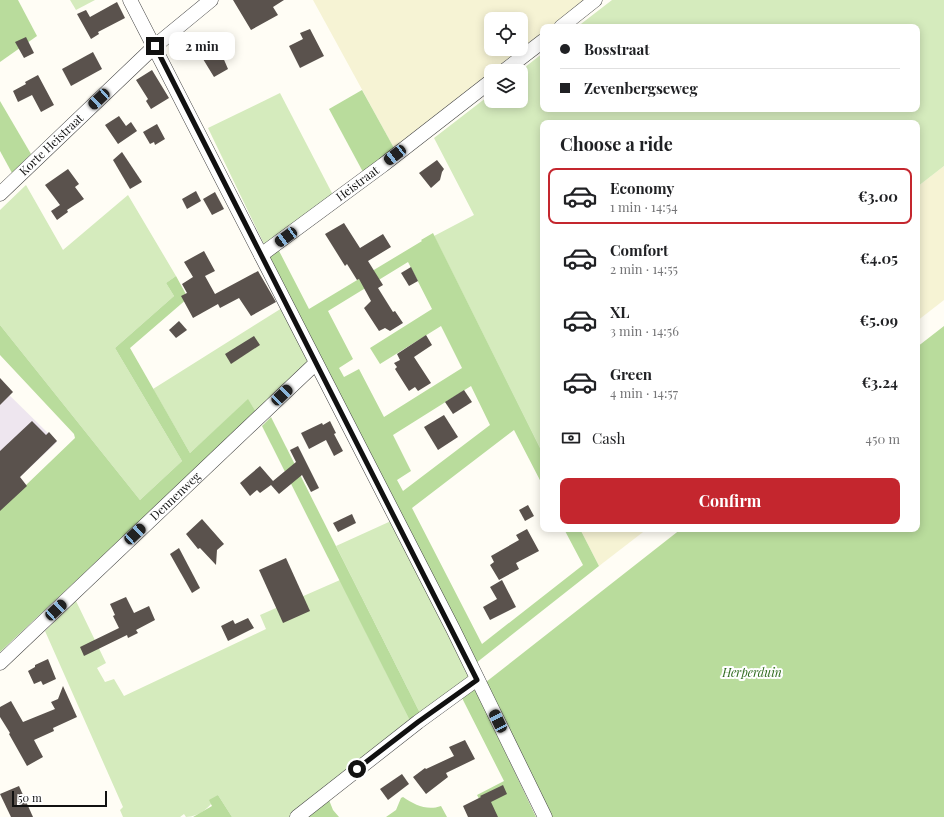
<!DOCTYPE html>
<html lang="en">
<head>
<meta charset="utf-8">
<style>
	body { margin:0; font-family:"Playfair Display",serif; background:#f6f6f6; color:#202124; height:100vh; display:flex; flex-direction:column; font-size:15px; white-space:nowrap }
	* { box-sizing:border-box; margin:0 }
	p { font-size:13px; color:#757577 }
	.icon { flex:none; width:22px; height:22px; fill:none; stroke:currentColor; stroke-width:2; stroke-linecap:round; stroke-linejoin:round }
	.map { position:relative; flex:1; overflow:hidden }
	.side { position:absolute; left:540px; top:120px; width:380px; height:412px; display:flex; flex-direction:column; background:#fff; border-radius:8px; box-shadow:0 2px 10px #0003 }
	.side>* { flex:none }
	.guide { position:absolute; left:540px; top:24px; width:380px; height:88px; border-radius:8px; box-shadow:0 2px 10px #0003; display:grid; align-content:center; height:88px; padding:0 20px; background:#fff }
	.tools { position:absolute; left:484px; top:12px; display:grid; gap:8px }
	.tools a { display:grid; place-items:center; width:44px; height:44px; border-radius:8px; background:#fff; box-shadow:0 2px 10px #0003; font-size:20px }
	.scale { position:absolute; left:12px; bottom:10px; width:95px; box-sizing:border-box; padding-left:4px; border:2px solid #111; border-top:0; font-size:11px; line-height:14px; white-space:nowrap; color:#111; -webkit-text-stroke:3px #fff; paint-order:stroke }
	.end { position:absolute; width:18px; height:18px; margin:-9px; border:5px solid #111; background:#fff; box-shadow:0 0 0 2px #fff }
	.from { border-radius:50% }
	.bubble { position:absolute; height:28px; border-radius:8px; background:#fff; box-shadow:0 2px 10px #0003; font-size:13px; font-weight:700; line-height:28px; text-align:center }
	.car { position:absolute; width:12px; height:24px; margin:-12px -6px; border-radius:5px; box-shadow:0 0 3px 1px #0007; background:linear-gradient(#222 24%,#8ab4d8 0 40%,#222 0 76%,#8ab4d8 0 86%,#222 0) }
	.guide b { display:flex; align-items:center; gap:14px; height:38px; font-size:15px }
	.guide b+b { border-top:1px solid #e0e0e0 }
	.guide i { width:10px; height:10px; background:#202124 }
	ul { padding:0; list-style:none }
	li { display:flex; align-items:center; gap:12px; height:56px; margin:0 8px 6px; padding:0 12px; border:2px solid transparent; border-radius:8px }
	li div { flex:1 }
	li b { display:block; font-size:15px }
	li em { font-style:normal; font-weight:700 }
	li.current { border-color:#c4262e }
	li>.icon { width:36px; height:36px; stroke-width:1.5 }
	h2 { padding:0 20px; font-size:18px; line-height:48px }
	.pay { display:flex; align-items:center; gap:10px; height:44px; padding:0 20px; font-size:15px }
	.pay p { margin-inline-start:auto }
	.action { display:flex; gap:8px; margin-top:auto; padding:8px 20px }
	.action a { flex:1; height:46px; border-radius:8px; background:#c4262e; color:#fff; font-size:16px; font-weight:700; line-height:46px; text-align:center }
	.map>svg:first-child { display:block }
	.industrial { fill:#eee6ef }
	.farmland { fill:#f6f3d4; fill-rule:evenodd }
	.green { fill:#d5ebbd }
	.forest { fill:#b9dc9c; fill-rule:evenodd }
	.building { fill:#5a524d }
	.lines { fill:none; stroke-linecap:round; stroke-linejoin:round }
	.minor-casing { stroke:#444; stroke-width:15 }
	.minor { stroke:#fff; stroke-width:14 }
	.route { stroke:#111; stroke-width:5 }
	.labels { text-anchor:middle; stroke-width:4; stroke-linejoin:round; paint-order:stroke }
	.street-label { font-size:12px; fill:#111; stroke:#fff }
	.park-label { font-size:12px; font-style:italic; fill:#2f6b1f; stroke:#fff }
</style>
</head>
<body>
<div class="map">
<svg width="944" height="817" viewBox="0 0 944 817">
	<rect width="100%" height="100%" fill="#fffdf5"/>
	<polygon class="industrial" points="0,386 57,442 0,496"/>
	<g class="farmland">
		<path d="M313,0H585L550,27H543V33L493,71H491V73L394,148ZM491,19H521V49H491Z"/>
		<polygon points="944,166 944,300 917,321 917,187"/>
		<polygon points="580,529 647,529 599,566"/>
	</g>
	<g class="green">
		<polygon points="70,0 95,0 76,10"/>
		<polygon points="612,0 944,0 944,166 917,187 917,123 543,123 543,454 434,236 474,215 434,138 491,94 491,101 521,101 520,71 543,53 543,109 917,109 917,27 577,27"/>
		<polygon points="280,93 333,195 264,244 208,128"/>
		<polygon points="26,185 63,250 128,195 176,276 166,283 174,296 115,348 182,461 140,500 0,325 0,210"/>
		<polygon points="282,308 309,362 256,412 248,400 190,453 153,389"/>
		<polygon points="391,521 470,678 421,715 336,546"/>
		<path d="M340,580L411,723L289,817H232L218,795C211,806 200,817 186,817L184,814L180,817H123L120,810L123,807L45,631L76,601L106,663L97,668L105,682L114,679L124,696L266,629L260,615Z"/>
	</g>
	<g class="forest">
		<polygon points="0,0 18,0 37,36 0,62"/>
		<polygon points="362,90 394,148 363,172 329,109"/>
		<polygon points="0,101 31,154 12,173 0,151"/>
		<path d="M433,233L543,454V486L514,430L412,508L482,644L583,565L564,529H580L599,566L476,663L268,254L277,247L309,309L422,241L421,240ZM408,262L432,309L370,348L380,364L441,326L462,368L384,417L359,369L344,377L339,368L353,359L328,311ZM471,386L490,425L403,491L397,480L411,471L393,435Z"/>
		<polygon points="176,276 188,298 130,348 190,453 248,399 256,412 0,652 0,510 75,438 74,434 0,355 0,325 140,500 182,461 115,348 174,296 166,283"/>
		<polygon points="944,326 944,817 552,817 486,682 681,529 917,529 917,347"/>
		<polygon points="271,417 421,715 411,723 262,426"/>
		<polygon points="475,688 536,817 489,817 477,795 504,781 462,698"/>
		<polygon points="218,795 232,817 193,817 212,806 209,800"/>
		<path d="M403,797C415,805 427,811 441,806L447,817H386L396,810L401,798Z"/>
		<polygon points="329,800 333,810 339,817 307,817"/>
	</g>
	<g class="building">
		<polygon points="233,0 284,0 273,7 278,15 251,30"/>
		<polygon points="117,2 125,18 98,32 99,34 91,39 77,14 86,10 90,17"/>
		<polygon points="310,29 324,56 300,68 289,46 303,39 300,33"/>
		<polygon points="26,37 34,53 24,58 15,42"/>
		<polygon points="217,41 224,54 222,55 228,69 214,77 203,59 202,59 197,51 206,45 207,46"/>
		<polygon points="93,52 102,69 71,86 62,69"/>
		<polygon points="152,70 169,98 151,109 146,101 148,99 136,80"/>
		<polygon points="38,75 54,105 41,112 32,95 18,102 13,91 26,84 25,82"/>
		<polygon points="119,116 126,126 131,122 137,131 118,144 105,125"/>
		<polygon points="157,124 165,139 155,145 154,142 150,144 143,132"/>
		<polygon points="122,152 142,182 130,189 113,160"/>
		<polygon points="437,160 444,169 442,172 440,180 431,188 419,173"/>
		<polygon points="68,169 79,184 75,187 84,199 67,210 68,212 57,220 51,211 60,205 45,185"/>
		<polygon points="196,191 201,201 187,209 182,199"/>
		<polygon points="215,192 224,209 212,215 203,199"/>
		<polygon points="344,223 360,248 383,234 391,247 368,261 383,285 378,288 393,312 395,311 403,323 390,331 385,328 379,331 364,308 371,301 359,279 357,280 347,264 345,266 325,234"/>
		<polygon points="204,251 215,271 205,276 215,294 258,271 276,302 251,316 239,298 220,308 218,304 193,318 181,296 187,293 182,284 193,277 184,262"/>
		<polygon points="411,267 418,281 409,286 401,273"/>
		<polygon points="179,321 187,330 176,338 169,330"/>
		<polygon points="426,335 432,345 414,357 431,383 418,391 415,387 409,391 395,369 397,367 394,363 400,360 397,354"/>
		<polygon points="254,336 260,345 231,364 225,354"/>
		<polygon points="0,378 13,392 0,405"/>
		<polygon points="464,390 472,402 453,414 445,402"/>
		<polygon points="444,415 458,437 438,450 424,427"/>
		<polygon points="32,421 46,435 49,432 57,441 20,477 27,486 0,511 0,451"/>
		<polygon points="330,421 336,433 334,434 343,451 334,456 326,440 309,449 301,433 322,423 323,425"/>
		<polygon points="298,446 319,488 311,492 302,475 279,494 271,485 260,493 257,490 250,496 240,483 260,466 273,481 296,462 290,450"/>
		<polygon points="528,505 534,516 525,521 519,510"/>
		<polygon points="352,514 356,523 338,532 333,523"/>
		<polygon points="202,519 224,544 217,550 216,565 200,548 198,549 186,534"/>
		<polygon points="527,529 539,551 516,563 519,569 499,580 490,565 494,562 491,556 519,540 516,535"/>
		<polygon points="179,548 200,588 192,593 170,554"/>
		<polygon points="286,558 310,611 283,623 259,570"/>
		<polygon points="502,580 516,607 490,620 483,607 497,599 490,587"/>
		<polygon points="126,597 134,613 149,606 155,620 136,630 138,633 128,638 127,635 84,656 80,647 119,628 113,616 115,615 110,604"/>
		<polygon points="248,618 254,628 228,641 221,626 233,620 235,624"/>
		<polygon points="48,659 56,679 43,685 41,681 34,684 28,671 35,667 35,665"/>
		<polygon points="63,686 77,717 53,728 54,731 34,740 43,757 27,766 9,734 10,733 0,717 0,707 11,701 23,722 55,709 51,702 58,699"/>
		<polygon points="465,740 475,759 446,773 448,777 426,794 413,777 425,768 426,769 454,756 449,747"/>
		<polygon points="402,774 409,784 388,800 380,789"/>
		<polygon points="503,785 507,794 491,802 498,817 468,817 463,806 481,797 480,796"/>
		<polygon points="19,786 33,817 11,817 0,794"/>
	</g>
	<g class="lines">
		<defs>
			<g id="minor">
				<polyline points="130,0 453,629 545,817"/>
				<polyline points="561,27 595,0"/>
				<polyline points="504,71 543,41"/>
				<path id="s1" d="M0,194L155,46L211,0"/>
				<path id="s2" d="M261,255L383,165L491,81"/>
				<path id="s3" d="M0,663L316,363"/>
				<polyline points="297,817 418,722 477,679"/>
			</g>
		</defs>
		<use href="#minor" class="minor-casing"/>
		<use href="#minor" class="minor"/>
	</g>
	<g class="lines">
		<polyline class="route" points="155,46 477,680 418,722 357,769"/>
	</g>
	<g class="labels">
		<g class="street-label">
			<text dy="4" stroke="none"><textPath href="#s1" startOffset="71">Korte Heistraat</textPath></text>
			<text dy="4" stroke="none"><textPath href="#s2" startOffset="120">Heistraat</textPath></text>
			<text dy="4" stroke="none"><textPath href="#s3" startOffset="242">Dennenweg</textPath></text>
		</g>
		<g class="park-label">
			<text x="752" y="677">Herperduin</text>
		</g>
	</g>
</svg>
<div class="tools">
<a><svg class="icon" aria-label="locate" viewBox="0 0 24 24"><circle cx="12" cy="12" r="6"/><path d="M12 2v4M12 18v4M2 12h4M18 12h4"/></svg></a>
<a><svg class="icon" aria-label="layers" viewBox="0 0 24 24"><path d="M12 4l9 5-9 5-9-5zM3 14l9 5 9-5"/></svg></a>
</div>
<div class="scale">50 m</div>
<i class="end from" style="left:357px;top:769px"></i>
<i class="end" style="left:155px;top:46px"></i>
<div class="bubble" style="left:169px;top:32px;width:66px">2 min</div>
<i class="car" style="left:99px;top:99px;rotate:227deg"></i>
<i class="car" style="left:395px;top:155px;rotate:232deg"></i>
<i class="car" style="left:286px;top:237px;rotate:234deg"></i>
<i class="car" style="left:282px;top:395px;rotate:46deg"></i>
<i class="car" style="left:135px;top:534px;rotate:47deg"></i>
<i class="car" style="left:56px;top:610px;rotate:47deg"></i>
<i class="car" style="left:498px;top:721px;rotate:334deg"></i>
<div class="guide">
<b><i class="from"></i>Bosstraat</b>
<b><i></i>Zevenbergseweg</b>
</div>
<section class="side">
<h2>Choose a ride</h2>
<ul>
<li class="current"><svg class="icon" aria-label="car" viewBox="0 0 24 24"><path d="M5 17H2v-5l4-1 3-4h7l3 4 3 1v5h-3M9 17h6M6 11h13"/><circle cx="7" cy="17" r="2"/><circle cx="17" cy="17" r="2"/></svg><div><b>Economy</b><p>1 min · 14:54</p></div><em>€3.00</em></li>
<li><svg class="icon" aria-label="car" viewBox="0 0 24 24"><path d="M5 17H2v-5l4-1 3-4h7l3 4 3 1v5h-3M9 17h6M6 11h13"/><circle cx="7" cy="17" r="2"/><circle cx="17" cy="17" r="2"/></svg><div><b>Comfort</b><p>2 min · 14:55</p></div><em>€4.05</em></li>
<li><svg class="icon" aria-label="car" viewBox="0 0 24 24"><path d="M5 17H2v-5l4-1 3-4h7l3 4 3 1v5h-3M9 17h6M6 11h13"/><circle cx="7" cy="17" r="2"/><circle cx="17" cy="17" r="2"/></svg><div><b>XL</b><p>3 min · 14:56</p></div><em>€5.09</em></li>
<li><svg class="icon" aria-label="car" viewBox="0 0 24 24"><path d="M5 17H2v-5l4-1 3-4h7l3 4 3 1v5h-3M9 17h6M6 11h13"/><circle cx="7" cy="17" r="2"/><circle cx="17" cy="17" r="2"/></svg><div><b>Green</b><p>4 min · 14:57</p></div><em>€3.24</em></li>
</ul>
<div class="pay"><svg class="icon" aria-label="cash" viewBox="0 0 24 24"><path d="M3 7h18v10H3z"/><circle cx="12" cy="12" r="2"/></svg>Cash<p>450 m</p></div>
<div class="action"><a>Confirm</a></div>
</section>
</div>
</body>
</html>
